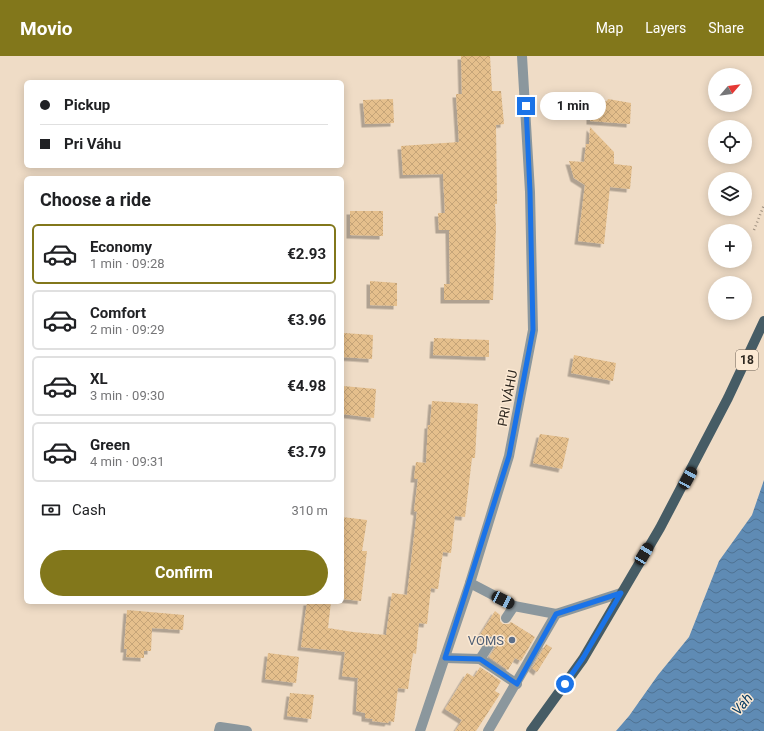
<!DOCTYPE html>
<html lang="en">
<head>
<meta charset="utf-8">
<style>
	body { margin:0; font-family:Roboto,sans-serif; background:#f6f6f6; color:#202124; height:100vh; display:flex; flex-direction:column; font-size:15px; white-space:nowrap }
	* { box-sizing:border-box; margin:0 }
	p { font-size:13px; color:#757577 }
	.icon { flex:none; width:22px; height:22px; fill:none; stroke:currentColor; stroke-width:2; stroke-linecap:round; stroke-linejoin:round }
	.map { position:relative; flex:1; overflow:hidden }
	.details { position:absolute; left:24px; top:120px; width:320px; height:428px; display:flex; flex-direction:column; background:#fff; border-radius:6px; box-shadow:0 2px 10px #0003 }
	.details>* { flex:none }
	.hud { position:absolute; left:24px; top:24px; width:320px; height:88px; border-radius:6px; box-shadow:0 2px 10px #0003; display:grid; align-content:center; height:88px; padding:0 16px; background:#fff }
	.needle { width:26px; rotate:62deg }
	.buttons { position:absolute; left:708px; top:12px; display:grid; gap:8px }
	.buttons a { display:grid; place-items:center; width:44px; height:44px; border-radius:50%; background:#fff; box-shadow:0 2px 10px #0003; font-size:20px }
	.end { position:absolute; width:18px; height:18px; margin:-9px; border:5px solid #1a73e8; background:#fff; box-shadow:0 0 0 2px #fff }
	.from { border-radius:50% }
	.bubble { position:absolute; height:28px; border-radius:14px; background:#fff; box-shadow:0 2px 10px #0003; font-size:13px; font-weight:700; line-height:28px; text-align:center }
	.car { position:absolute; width:12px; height:24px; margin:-12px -6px; border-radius:5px; box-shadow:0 0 3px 1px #0007; background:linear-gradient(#222 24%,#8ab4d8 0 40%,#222 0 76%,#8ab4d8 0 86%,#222 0) }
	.hud b { display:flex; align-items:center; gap:14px; height:38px; font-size:15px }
	.hud b+b { border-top:1px solid #e0e0e0 }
	.hud i { width:10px; height:10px; background:#202124 }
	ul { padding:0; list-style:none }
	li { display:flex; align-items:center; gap:12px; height:60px; margin:0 8px 6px; padding:0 8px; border:2px solid #e0e0e0; border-radius:6px }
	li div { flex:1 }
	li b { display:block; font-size:15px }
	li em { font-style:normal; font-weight:700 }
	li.current { border-color:#82771b }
	li>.icon { width:36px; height:36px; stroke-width:1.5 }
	h2 { padding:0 16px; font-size:18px; line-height:48px }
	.pay { display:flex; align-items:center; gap:10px; height:44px; padding:0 16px; font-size:15px }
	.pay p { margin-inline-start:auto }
	.button { display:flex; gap:8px; margin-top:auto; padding:8px 16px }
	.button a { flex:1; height:46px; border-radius:24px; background:#82771b; color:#fff; font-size:16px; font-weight:700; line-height:46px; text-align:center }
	header { display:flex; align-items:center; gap:24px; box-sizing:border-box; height:56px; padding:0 20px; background:#82771b; color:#fff }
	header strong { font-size:19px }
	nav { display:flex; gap:22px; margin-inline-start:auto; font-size:14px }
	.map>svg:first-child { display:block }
	.water { fill:url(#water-waves) }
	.building { fill:url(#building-cross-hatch); filter:url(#shadow) }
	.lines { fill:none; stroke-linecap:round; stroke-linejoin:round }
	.path { stroke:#9d8f7f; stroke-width:2.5; stroke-dasharray:1 3; stroke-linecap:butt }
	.lane { stroke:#8b979d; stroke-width:10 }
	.street { stroke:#8b979d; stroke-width:10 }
	.primary { stroke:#465c65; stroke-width:10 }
	.route { stroke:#1a73e8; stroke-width:5 }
	.service-dot { fill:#5c6f8a; stroke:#fce9d3; stroke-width:1.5 }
	.labels { text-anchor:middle; stroke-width:3; stroke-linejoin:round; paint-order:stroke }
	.shield { fill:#fce9d3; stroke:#6c6155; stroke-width:1 }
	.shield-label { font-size:12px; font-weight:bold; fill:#2e271f }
	.street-label { font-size:13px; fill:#2e271f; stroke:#fce9d3 }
	.service-label { font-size:13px; fill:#4e5e75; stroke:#fce9d3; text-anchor:end }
	.water-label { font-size:14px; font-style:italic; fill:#063b63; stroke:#fce9d3 }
</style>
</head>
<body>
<header>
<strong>Movio</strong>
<nav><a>Map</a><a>Layers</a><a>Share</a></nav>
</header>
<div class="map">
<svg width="764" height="675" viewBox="0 0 764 675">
	<defs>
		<pattern id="water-waves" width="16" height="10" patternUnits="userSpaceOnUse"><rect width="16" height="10" fill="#5f8bb4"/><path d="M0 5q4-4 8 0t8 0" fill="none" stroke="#4f7292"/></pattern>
		<pattern id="building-cross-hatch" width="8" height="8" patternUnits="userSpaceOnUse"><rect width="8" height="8" fill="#e5bf8c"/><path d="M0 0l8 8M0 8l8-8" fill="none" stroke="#c5a478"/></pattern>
		<filter id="shadow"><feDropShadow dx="-3.5" dy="3.5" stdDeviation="0" flood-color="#0004"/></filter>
	</defs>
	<rect width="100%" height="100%" fill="#efdcc6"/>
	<polygon class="water" points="764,424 764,675 616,675 629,660 658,619 689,581 719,505 752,459"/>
	<g class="building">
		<polygon points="461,0 490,0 492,35 501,35 504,68 496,69 497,148 495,148 496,172 493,244 444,244 444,228 450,228 449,174 439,174 438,157 445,157 443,118 403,119 401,90 459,86 456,38 462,38"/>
		<polygon points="393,43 394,67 365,68 363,44"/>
		<polygon points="608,43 631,47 630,68 590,65 590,59 585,54 591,49 592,44 607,45"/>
		<polygon points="590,71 614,96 614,108 632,110 630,133 610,131 604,188 578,185 585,129 574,122 569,105 584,106 586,88 589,88"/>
		<polygon points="350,155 383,155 383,180 350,179"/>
		<polygon points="370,225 397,227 397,250 370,249"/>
		<polygon points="344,277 373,279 372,303 342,301"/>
		<polygon points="434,282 489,284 489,301 433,299"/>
		<polygon points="574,299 616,307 613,325 571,317"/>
		<polygon points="343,330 376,333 374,362 342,358"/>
		<polygon points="432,345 478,348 475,402 472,402 465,461 455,460 451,497 443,496 438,533 431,532 427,568 419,567 416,598 413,597 408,633 398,632 394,666 389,665 388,667 372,665 373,663 365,662 365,657 356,655 358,622 342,620 345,596 301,591 307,546 331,546 328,572 353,576 386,579 392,537 407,539 417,456 414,455 418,423 414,423 416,406 426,407 428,369 430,369"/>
		<polygon points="540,378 569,382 562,413 533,407"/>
		<polygon points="342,461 367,464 362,495 367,495 361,545 342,543"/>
		<polygon points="127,554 184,559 183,574 152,572 151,595 144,595 144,602 126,601 127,593 124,593"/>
		<polygon points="495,555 500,559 500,565 503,568 509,568 511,566 535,581 521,605 515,602 508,614 489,601 497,589 497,583 491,580 486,583 480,579"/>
		<polygon points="546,588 552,592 537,616 532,612"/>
		<polygon points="268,597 299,601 296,627 265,623"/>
		<polygon points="480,611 501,625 495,635 500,638 476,675 455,675 462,664 445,653 467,617 474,621"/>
		<polygon points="290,637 314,639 311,663 287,660"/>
	</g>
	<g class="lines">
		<polyline class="path" points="754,174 764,149"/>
		<g class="lane">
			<polyline points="470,527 514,550"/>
			<polyline points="506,562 514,550 556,558 621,537"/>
			<polyline points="445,602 480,603 491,586"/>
			<polyline points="480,603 517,628"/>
			<polyline points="219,675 220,671 247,675"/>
			<polyline points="488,675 556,558"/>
		</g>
		<polyline class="street" points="420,675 470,527 509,400 533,274 530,136 522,0"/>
		<polyline class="primary" points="531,675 583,603 660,472 728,342 764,265"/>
	</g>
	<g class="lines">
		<polyline class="route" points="526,50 530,136 533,274 509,400 445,602 480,603 517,628 556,558 621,537 583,602 565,628"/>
	</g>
	<circle class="service-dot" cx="512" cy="584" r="4"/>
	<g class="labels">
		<rect class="shield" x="736" y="294" width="22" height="20" rx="3"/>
		<g class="shield-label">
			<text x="747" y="308">18</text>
		</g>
		<g class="street-label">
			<text transform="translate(507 342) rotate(-79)" y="5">PRI VÁHU</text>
		</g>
		<g class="service-label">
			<text x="504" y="589">VOMS</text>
		</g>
		<g class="water-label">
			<text transform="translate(742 648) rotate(-50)" y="5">Váh</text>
		</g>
	</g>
</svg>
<div class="buttons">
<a><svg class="needle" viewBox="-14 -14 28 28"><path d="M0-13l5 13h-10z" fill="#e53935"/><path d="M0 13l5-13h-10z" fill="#757577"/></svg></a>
<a><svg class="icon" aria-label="locate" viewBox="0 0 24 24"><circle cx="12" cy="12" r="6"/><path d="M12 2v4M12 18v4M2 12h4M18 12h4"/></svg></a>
<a><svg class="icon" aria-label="layers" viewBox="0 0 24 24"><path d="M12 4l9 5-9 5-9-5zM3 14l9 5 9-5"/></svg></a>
<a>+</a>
<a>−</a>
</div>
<i class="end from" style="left:565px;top:628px"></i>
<i class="end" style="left:526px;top:50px"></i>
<div class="bubble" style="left:540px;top:36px;width:66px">1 min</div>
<i class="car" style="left:688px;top:422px;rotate:29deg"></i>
<i class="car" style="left:644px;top:498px;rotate:31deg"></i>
<i class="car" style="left:503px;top:544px;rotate:117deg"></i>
<div class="hud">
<b><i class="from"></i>Pickup</b>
<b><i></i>Pri Váhu</b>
</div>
<section class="details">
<h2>Choose a ride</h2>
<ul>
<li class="current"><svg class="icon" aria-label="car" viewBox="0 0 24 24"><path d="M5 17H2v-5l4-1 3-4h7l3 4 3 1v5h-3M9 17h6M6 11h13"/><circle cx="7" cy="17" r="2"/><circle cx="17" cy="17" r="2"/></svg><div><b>Economy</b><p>1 min · 09:28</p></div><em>€2.93</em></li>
<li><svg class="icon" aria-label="car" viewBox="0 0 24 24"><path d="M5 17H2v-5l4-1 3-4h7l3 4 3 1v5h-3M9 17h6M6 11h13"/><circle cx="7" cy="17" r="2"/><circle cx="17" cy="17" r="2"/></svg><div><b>Comfort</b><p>2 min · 09:29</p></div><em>€3.96</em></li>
<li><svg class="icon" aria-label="car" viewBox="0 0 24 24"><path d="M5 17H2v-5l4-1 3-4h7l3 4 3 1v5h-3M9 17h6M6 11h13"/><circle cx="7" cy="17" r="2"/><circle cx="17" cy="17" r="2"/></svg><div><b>XL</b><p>3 min · 09:30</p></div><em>€4.98</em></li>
<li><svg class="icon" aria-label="car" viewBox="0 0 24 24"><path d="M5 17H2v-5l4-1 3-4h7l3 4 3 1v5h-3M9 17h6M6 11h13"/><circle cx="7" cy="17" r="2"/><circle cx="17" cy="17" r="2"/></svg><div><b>Green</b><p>4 min · 09:31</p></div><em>€3.79</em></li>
</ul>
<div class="pay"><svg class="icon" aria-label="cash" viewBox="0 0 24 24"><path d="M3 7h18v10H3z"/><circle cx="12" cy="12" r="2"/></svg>Cash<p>310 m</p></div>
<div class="button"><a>Confirm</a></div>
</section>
</div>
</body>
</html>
